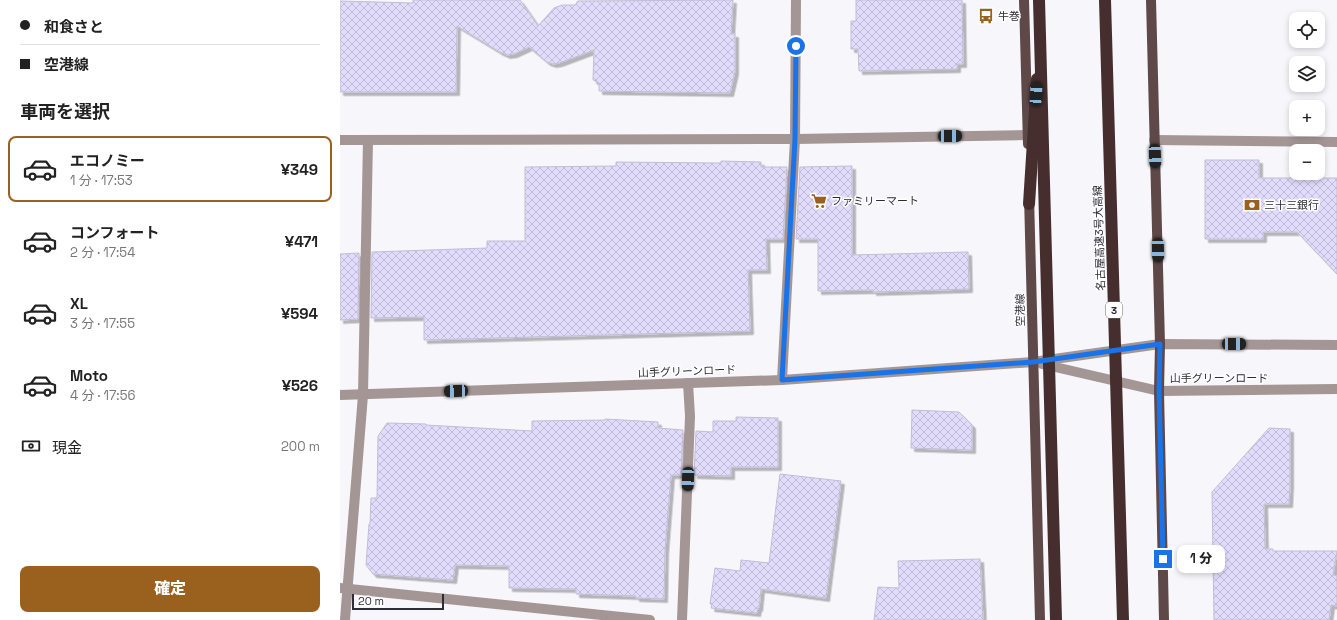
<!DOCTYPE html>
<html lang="ja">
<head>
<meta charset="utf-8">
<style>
	body { margin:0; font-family:"Space Grotesk","Noto Sans JP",sans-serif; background:#f2f2f2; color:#222; height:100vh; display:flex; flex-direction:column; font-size:15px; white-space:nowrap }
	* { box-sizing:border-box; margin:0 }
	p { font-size:13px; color:#767676 }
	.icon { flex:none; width:22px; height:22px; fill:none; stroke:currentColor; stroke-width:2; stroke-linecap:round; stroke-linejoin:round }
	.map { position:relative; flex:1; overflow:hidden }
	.panel { display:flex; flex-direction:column; background:#fff; width:340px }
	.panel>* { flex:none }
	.guide { display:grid; align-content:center; height:88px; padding:0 20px; background:#fff }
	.buttons { position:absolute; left:949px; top:12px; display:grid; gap:8px }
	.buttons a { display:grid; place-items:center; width:36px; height:36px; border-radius:8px; background:#fff; box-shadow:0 2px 6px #0003; font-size:20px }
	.scale { position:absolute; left:12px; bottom:10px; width:92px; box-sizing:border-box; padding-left:4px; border:2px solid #2e2c36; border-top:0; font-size:11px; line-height:14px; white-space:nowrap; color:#2e2c36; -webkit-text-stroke:3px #fff; paint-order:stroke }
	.end { position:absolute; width:18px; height:18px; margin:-9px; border:5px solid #1a73e8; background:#fff; box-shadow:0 0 0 2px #fff }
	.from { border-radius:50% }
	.bubble { position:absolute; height:28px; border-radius:8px; background:#fff; box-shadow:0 2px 6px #0003; font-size:13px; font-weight:800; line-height:28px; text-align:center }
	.car { position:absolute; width:12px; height:24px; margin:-12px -6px; border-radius:5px; box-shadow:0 0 3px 1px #0007; background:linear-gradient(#222 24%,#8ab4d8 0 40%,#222 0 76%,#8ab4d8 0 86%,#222 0) }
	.guide b { display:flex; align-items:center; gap:14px; height:38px; font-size:15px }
	.guide b+b { border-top:1px solid #e0e0e0 }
	.guide i { width:10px; height:10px; background:#222 }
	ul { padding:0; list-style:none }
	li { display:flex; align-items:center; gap:12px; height:66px; margin:0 8px 6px; padding:0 12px; border:2px solid transparent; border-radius:8px }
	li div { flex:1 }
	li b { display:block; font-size:15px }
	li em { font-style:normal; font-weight:800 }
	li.current { border-color:#99611d }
	li>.icon { width:36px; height:36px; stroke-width:1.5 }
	h2 { padding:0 20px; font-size:18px; line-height:48px }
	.pay { display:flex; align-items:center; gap:10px; height:44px; padding:0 20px; font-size:15px }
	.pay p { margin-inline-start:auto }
	.button { display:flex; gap:8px; margin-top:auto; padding:8px 20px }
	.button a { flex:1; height:46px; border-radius:8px; background:#99611d; color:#fff; font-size:16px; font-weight:800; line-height:46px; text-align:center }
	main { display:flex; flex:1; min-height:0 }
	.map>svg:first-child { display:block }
	.building { fill:url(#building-cross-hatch); stroke:#c1bdd6; filter:url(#shadow) }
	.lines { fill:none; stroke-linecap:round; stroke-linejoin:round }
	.minor { stroke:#a39695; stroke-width:10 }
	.major { stroke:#5e4848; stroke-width:10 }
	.highway { stroke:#452e2d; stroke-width:12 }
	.highway-bridge { stroke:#452e2d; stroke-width:12 }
	.route { stroke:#1a73e8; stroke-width:5 }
	.labels { text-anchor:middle; stroke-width:3; stroke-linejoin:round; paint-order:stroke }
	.shield { fill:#fff; stroke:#6d6b72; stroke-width:1 }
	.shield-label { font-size:10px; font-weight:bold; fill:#2e2c36 }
	.poi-label { font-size:11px; fill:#2e2c36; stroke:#fff; text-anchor:start }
	.street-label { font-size:11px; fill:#2e2c36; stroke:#fff }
</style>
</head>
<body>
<main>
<section class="panel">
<div class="guide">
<b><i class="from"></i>和食さと</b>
<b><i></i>空港線</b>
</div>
<h2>車両を選択</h2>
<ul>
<li class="current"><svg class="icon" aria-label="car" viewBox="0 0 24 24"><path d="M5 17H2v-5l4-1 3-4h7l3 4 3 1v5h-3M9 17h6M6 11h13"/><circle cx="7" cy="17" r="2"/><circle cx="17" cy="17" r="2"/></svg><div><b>エコノミー</b><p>1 分 · 17:53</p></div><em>¥349</em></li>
<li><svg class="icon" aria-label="car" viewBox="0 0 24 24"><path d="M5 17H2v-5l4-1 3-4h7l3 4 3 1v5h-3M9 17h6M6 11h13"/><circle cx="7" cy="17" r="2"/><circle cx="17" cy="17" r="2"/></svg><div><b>コンフォート</b><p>2 分 · 17:54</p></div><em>¥471</em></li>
<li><svg class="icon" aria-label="car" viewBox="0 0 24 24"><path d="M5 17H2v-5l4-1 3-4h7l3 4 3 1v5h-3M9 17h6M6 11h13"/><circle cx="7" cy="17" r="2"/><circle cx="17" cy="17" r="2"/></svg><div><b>XL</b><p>3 分 · 17:55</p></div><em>¥594</em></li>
<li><svg class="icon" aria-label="car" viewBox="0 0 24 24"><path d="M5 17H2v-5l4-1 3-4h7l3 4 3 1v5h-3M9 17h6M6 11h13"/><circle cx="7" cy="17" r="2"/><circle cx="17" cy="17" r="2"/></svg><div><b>Moto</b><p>4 分 · 17:56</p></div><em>¥526</em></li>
</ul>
<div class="pay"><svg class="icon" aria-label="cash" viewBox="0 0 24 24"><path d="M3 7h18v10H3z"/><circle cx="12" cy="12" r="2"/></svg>現金<p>200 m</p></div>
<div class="button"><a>確定</a></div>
</section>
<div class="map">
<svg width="997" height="620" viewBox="0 0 997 620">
	<defs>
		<pattern id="building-cross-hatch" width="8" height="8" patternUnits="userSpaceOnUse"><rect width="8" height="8" fill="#e1dcfb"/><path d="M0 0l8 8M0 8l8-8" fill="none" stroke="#c1bdd8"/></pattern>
		<filter id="shadow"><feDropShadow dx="3.5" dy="3.5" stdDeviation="0" flood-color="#0004"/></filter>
	</defs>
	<rect width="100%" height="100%" fill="#f7f6fb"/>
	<g class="building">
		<polygon points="73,0 180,0 198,26 214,8 222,5 235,5 238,1 393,0 391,34 395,34 395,71 390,93 259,91 259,83 253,80 254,50 219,63 213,64 207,62 189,47 174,54 167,55 160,52 117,26 116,92 0,92 0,1 73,3"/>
		<polygon points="516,0 622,0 623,64 617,64 617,69 519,71 518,49 511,49 511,21 516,21"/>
		<polygon points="865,160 919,160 919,178 997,178 997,274 957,232 923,232 923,239 865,239"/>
		<polygon points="381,161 421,162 421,167 447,167 443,239 426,239 427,270 408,270 410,331 84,340 84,317 31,318 32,252 147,248 147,241 185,241 185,167 276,166 276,162 381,163"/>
		<polygon points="512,166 512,255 628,252 629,289 533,292 533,290 478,291 478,239 456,239 460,167"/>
		<polygon points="19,253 18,319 0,320 0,254"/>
		<polygon points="572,410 619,412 632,425 632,450 571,448"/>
		<polygon points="396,417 438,418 438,467 391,467 391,476 354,475 356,431 373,432 373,421 396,421"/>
		<polygon points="265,419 318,422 318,428 343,430 341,475 331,475 325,550 324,599 296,598 296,596 236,594 236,589 169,588 169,566 115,565 113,580 33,574 26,565 29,524 30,524 31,498 37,498 38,436 47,423 86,424 86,425 192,431 192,421 265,420"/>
		<polygon points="929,428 950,429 950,485 949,504 924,504 925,549 933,549 933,551 997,551 993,575 997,576 997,606 991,605 989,620 874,620 872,492"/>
		<polygon points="440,474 501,481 486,598 421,589 419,608 418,608 417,613 371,608 372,604 370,604 375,568 400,571 401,560 429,563"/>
		<polygon points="640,559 643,620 534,620 538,587 559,588 558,561"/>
	</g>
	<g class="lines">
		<g class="minor">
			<polyline points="0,140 455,139 688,135"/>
			<polyline points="814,140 997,142"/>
			<polyline points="702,364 819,391 997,389"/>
			<polyline points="442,380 455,139 456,0"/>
			<polyline points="0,395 442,380 693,362 820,344 997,345"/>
			<polyline points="0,588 310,620"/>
			<polyline points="5,620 23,395 28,140"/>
			<polyline points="342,620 350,416 348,383"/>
		</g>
		<g class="major">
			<polyline points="684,0 688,144"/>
			<polyline points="811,0 820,344 819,391 824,620"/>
			<polyline points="689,196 700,620"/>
		</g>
		<polyline class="highway" points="689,204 697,79"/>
		<g class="highway-bridge">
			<polyline points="699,0 716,620"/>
			<polyline points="765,0 783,620"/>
		</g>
	</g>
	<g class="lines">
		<polyline class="route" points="456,46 455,139 442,380 693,362 820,344 819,391 823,559"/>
	</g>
	<defs>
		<symbol id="bus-bare" viewBox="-9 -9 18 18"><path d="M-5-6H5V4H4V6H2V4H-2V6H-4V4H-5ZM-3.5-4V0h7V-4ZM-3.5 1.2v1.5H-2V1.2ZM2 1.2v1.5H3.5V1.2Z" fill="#99611d" stroke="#fff" stroke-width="2.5" paint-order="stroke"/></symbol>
		<symbol id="supermarket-bare" viewBox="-9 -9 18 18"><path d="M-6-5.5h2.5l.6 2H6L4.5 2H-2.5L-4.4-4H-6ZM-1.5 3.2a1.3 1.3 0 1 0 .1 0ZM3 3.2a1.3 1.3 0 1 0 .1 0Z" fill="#99611d" stroke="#fff" stroke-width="2.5" paint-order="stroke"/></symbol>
		<symbol id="bank-bare" viewBox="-9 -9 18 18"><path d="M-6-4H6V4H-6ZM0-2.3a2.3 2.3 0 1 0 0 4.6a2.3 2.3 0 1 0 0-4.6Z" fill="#99611d" stroke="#fff" stroke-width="2.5" paint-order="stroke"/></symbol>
	</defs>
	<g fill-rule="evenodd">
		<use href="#bus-bare" x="635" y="5" width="22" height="22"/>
		<use href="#supermarket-bare" x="468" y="190" width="22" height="22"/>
		<use href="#bank-bare" x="901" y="194" width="22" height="22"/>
	</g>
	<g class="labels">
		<rect class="shield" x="766" y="302" width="16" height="16" rx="3"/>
		<g class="shield-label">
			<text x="774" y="314">3</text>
		</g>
		<g class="poi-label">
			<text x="658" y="20">牛巻</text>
			<text x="491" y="205">ファミリーマート</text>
			<text x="924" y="209">三十三銀行</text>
		</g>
		<g class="street-label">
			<text transform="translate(759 238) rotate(-92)" y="4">名古屋高速3号大高線</text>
			<text transform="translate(680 310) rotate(-91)" y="4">空港線</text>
			<text transform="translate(347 371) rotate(-2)" y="4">山手グリーンロード</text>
			<text x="879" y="382">山手グリーンロード</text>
		</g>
	</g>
</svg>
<div class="buttons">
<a><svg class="icon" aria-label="locate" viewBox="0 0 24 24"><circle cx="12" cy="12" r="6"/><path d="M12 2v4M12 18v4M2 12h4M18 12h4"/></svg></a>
<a><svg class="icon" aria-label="layers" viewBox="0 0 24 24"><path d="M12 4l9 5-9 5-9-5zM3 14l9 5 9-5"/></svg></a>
<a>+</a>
<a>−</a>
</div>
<div class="scale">20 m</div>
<i class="end from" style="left:456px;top:46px"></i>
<i class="end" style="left:823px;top:559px"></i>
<div class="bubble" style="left:837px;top:545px;width:48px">1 分</div>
<i class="car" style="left:696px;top:94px;rotate:3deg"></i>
<i class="car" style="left:610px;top:136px;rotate:89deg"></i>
<i class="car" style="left:815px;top:156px;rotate:178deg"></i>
<i class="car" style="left:818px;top:250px;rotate:179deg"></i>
<i class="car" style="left:894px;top:344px;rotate:90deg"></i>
<i class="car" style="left:116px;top:391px;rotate:268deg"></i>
<i class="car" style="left:348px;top:479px;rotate:182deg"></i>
</div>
</main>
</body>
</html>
